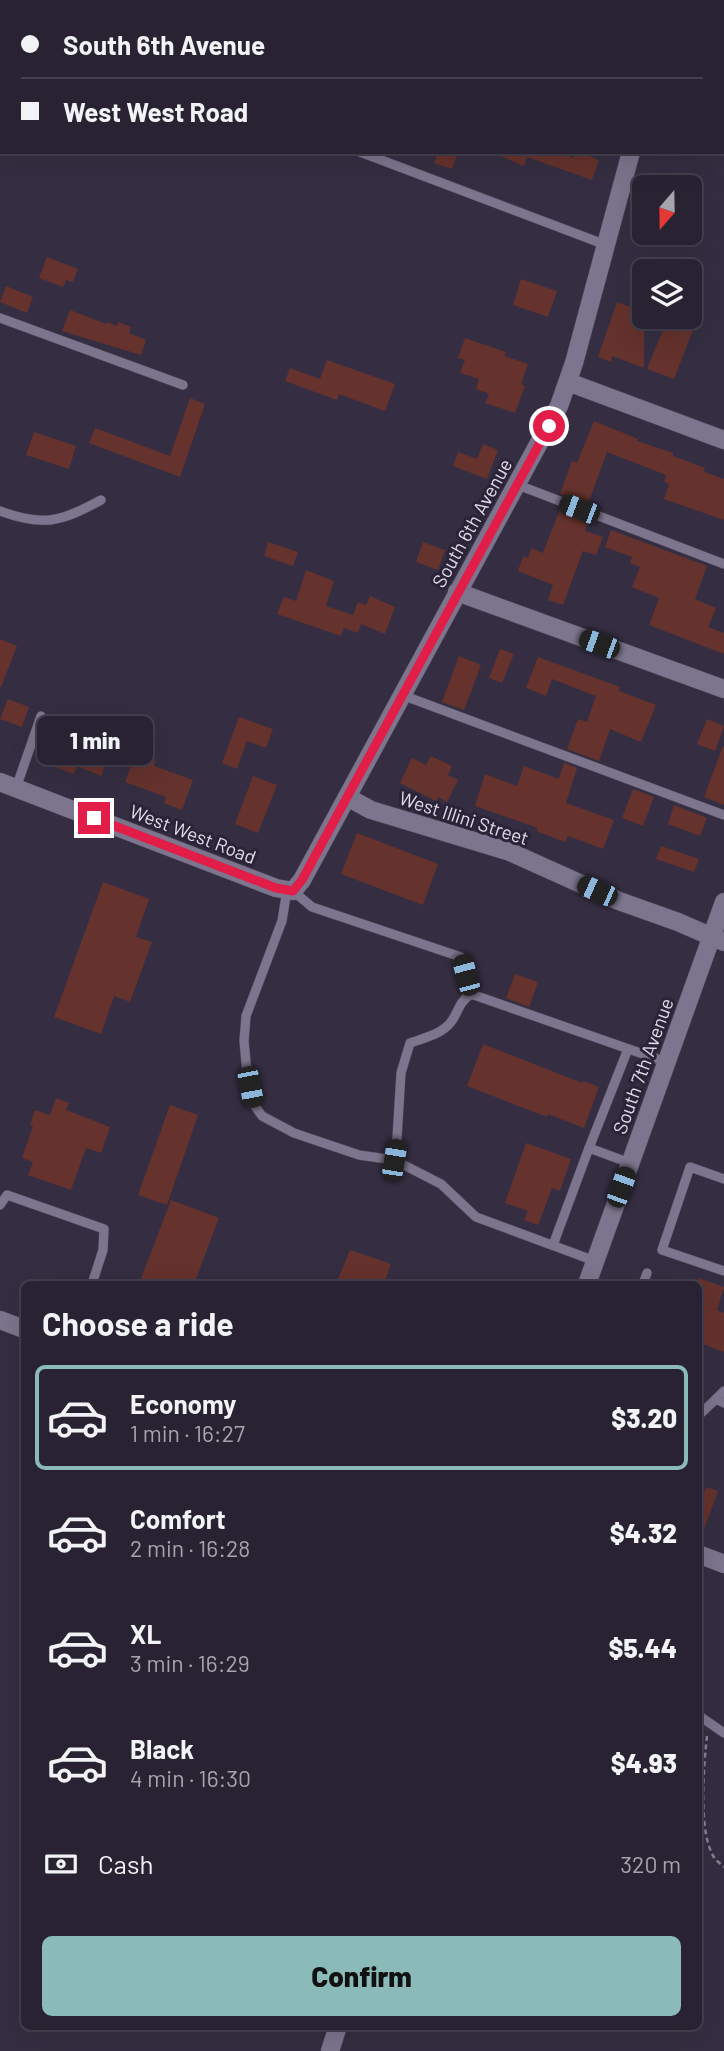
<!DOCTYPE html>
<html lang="en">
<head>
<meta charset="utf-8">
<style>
	body { margin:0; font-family:Barlow,sans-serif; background:#302a3a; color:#f1f3f6; height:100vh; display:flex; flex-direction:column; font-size:26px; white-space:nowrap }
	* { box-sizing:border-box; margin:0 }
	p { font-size:23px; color:#a5a4ac }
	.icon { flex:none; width:38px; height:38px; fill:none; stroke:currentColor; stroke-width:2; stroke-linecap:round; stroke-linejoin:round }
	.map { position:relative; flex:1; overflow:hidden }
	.sheet { position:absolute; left:21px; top:1281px; width:681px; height:749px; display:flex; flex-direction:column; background:#282232; border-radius:10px; box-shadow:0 7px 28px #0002,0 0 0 2px #443f4d }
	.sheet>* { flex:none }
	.guide { position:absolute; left:0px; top:0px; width:724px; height:154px; box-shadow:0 7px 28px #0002,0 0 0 2px #443f4d; display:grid; align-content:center; height:154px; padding:0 21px; background:#282232 }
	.needle { width:46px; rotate:200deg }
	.fabs { position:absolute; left:632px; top:175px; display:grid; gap:14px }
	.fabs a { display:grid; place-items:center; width:70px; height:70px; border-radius:10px; background:#282232; box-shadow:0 7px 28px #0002,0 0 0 2px #443f4d; font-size:35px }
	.end { position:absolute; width:32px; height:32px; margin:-16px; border:9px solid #e11d48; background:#fff; box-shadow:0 0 0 4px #fff }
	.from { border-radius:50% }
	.bubble { position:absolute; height:49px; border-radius:10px; background:#282232; box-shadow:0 7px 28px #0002,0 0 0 2px #443f4d; font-size:23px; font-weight:800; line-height:49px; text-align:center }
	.car { position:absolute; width:21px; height:42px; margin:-21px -10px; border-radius:9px; box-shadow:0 0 5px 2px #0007; background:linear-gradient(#222 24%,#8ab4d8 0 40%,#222 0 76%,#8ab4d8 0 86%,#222 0) }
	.guide b { display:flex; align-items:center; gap:24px; height:66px; font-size:26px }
	.guide b+b { border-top:2px solid #443f4d }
	.guide i { width:18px; height:18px; background:#f1f3f6 }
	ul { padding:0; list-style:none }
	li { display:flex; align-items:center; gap:21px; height:105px; margin:0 14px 10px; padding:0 7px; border:4px solid transparent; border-radius:10px }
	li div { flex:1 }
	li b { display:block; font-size:26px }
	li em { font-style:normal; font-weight:800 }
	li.active { border-color:#8bbbb9 }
	li>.icon { width:63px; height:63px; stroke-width:1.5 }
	h2 { padding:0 21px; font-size:32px; line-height:84px }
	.pay { display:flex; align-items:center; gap:18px; height:77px; padding:0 21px; font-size:26px }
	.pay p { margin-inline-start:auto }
	.action { display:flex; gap:14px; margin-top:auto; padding:14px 21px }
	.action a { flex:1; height:80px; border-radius:10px; background:#8bbbb9; color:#111; font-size:28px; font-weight:800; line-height:80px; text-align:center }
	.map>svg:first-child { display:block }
	.building { fill:#65322d }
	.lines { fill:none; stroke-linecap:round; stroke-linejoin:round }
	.service-casing { stroke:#534d5f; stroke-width:10 }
	.minor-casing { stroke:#534d5f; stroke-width:19 }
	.tertiary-casing { stroke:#534d5f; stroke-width:19 }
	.secondary-casing { stroke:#534d5f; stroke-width:19 }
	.path { stroke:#878192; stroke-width:2.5; stroke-dasharray:5 3.5; stroke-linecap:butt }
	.service { stroke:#7c758d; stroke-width:9 }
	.minor { stroke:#7c758d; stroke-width:18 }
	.tertiary { stroke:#7c758d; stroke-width:18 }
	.secondary { stroke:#7c758d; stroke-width:18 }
	.route { stroke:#e11d48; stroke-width:9 }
	.labels { text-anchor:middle; stroke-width:6; stroke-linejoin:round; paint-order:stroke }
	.street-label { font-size:19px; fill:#e0dce9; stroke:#2b2438 }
</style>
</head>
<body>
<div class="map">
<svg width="724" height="2051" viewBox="0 0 724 2051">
	<rect width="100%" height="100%" fill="#352e42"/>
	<g class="building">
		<polygon points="438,152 458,152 452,169 434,163"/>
		<polygon points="491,152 558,152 573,158 574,155 582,157 583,154 599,160 592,180 527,157 524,166"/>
		<polygon points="47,257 78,269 73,282 66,280 63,287 39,278"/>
		<polygon points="521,279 557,291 548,317 513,305"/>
		<polygon points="6,286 33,297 27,313 0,302"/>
		<polygon points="617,302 644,312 644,368 612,356 611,362 598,357"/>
		<polygon points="70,310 106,324 107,322 117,326 118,322 131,327 129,333 146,340 141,355 62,331"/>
		<polygon points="667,320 693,330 674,379 647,369"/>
		<polygon points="465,338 506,352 504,356 528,364 521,384 525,386 515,413 485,403 489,394 476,389 479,379 460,373 465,360 458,358"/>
		<polygon points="327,360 395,384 385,411 339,394 337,400 285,381 290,368 320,379"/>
		<polygon points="190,398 205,404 180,477 89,443 95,428 170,456"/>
		<polygon points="594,421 638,439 637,441 673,453 673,456 705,468 704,472 724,479 724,520 664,499 669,484 664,482 666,475 607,452 588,504 560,494 572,461 577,463"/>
		<polygon points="34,432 76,446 69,469 26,455"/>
		<polygon points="483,444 498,450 487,479 453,466 458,452 477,459"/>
		<polygon points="560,509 583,517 582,520 588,522 585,531 603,537 596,555 583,551 563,605 548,600 553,585 518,571 523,556 528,558 531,548 543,553"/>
		<polygon points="611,530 707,566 695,599 716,608 708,627 724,633 724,654 649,625 659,598 632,587 640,567 630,563 632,557 605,547"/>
		<polygon points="268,542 298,552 293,566 264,556"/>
		<polygon points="423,542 445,550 438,570 416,562"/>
		<polygon points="306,570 334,581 326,606 353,615 358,602 366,605 370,596 395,607 385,634 361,624 358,633 344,628 341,636 277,614 284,597 296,601"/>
		<polygon points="0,639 17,646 1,687 0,687"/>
		<polygon points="500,649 514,654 502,683 489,678"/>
		<polygon points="459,656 481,665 464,710 442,702"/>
		<polygon points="538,657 620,687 619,691 656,705 641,742 610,729 599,761 567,749 578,719 587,722 596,696 552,679 546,696 526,688"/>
		<polygon points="8,699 29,707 22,727 0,719"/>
		<polygon points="239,717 273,729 266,748 247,741 237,769 222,763"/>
		<polygon points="707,719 724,726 715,751 697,744"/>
		<polygon points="56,732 85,742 84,744 110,754 101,776 77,766 74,774 45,763"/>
		<polygon points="723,746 724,747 724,805 704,797"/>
		<polygon points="136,753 156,761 154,766 193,780 182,810 164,803 166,797 125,782"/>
		<polygon points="431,756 452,766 448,775 458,780 447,802 438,797 436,801 400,783 412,758 426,765"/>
		<polygon points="564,763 577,768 566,803 614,820 603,849 568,836 565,842 536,831 538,828 475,806 485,774 517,786 524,766 559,779"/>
		<polygon points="253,776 277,785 258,833 235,824"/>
		<polygon points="633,789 654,797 643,826 622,818"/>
		<polygon points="674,805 707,818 700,836 668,824"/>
		<polygon points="357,833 438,864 423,905 341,874"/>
		<polygon points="661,846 699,859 694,872 656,859"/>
		<polygon points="103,882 149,899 136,937 152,942 130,1002 114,996 101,1034 54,1017"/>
		<polygon points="515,974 538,982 529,1007 506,998"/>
		<polygon points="483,1044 582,1083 583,1081 599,1087 584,1128 548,1114 547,1117 467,1086"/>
		<polygon points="56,1098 69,1103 66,1110 110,1127 101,1153 86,1148 71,1190 28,1175 33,1162 22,1158 33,1126 30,1125 35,1110 50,1115"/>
		<polygon points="170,1105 198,1115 167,1205 138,1195"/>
		<polygon points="526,1143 571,1159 560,1191 552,1188 538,1225 524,1220 528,1211 505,1203"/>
		<polygon points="171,1200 219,1218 194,1284 139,1284"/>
		<polygon points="350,1250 391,1264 384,1284 336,1284"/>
		<polygon points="698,1278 724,1287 717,1310 724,1313 724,1352 698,1342"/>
		<polygon points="706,1487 718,1491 704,1529 698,1527 698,1511"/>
	</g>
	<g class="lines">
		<defs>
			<g id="service">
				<polyline points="633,0 638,2"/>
				<polyline points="0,16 2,17"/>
				<polyline points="723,52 724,53"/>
				<polyline points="360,152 606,245"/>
				<polyline points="0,318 183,385"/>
				<polyline points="518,485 724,564"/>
				<path d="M0,511C43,527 61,522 101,500"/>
				<polyline points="402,695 724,815"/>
				<polyline points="16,788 41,716"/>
				<polyline points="287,890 282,921 246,1016 244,1041 247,1073 252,1102 262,1116 294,1133 359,1155 394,1160"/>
				<polyline points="293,891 312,907 461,957 471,994"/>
				<polyline points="589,1148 628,1049"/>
				<polyline points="724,1179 690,1167 662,1250 724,1271"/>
				<polyline points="0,1205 7,1195 104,1229 103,1250 92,1284"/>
				<polyline points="553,1245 589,1148 630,1163"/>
				<path d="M595,1261L476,1217L441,1184L394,1160L397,1138L401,1073L410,1043C424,1038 442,1034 451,1022C460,1010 457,1004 471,994L666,1062"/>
				<polyline points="643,1284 647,1273"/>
				<polyline points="716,1399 724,1391"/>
				<polyline points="698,1416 716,1399 724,1403"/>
				<polyline points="698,1715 724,1733"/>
			</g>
			<g id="minor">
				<polyline points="297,0 302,2"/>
				<polyline points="38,2 38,0"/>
				<polyline points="669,2 670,0"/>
				<polyline points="0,103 2,98"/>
				<polyline points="568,382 724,440"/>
				<polyline points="457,592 724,689"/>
				<polyline points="0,782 276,888 293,891 302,880 559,406 574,363 631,152"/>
				<polyline points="347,797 371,810 510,852 619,901 678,922 724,942"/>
				<polyline points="698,1554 724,1564"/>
			</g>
			<polyline id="tertiary" points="0,1320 24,1329"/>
			<g id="secondary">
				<polyline points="587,1284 724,902"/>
				<polyline points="330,2051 338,2026"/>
			</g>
		</defs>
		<use href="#service" class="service-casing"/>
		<use href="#minor" class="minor-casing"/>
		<use href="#tertiary" class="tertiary-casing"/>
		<use href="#secondary" class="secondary-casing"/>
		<path class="path" d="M707,1736C704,1764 697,1837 716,1860C718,1862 721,1864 724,1867"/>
		<use href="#service" class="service"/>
		<use href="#minor" class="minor"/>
		<use href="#tertiary" class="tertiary"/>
		<use href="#secondary" class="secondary"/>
	</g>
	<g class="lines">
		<polyline class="route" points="94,818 276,888 293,891 302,880 549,426"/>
	</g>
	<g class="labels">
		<g class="street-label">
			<text transform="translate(472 523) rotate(-61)" y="7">South 6th Avenue</text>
			<text transform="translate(464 818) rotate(18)" y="7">West Illini Street</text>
			<text transform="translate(193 834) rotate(21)" y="7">West West Road</text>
			<text transform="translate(643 1066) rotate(-70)" y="7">South 7th Avenue</text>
		</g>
	</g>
</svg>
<div class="fabs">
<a><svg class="needle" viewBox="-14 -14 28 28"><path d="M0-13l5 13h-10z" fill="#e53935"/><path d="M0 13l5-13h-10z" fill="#a5a4ac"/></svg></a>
<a><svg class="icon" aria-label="layers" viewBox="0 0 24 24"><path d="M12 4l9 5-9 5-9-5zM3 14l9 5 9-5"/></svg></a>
</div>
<i class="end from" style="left:549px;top:426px"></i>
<i class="end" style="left:94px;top:818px"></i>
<div class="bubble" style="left:37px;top:716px;width:116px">1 min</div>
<i class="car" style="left:579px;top:509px;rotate:291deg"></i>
<i class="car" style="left:599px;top:644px;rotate:290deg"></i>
<i class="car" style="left:597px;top:891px;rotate:294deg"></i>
<i class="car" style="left:466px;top:975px;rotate:345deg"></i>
<i class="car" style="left:250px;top:1087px;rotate:169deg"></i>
<i class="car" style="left:394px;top:1160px;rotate:9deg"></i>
<i class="car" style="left:621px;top:1187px;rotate:20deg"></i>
<div class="guide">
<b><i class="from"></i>South 6th Avenue</b>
<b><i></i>West West Road</b>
</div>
<section class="sheet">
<h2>Choose a ride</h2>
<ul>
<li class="active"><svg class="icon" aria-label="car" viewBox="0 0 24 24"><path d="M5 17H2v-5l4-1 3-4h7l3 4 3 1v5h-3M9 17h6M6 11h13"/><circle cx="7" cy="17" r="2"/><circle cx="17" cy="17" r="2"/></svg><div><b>Economy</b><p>1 min · 16:27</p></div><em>$3.20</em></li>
<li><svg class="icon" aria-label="car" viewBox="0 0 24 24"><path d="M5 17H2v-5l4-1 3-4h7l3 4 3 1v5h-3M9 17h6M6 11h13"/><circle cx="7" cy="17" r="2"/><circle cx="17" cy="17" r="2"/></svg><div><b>Comfort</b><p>2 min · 16:28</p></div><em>$4.32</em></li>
<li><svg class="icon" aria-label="car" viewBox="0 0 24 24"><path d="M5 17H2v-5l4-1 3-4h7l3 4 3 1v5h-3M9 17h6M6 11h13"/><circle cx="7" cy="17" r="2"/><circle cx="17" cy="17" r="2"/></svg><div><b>XL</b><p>3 min · 16:29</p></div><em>$5.44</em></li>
<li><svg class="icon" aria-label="car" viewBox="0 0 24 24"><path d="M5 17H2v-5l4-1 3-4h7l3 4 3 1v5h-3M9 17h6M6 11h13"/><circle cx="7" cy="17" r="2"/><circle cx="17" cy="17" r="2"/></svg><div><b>Black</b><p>4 min · 16:30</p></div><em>$4.93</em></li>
</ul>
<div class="pay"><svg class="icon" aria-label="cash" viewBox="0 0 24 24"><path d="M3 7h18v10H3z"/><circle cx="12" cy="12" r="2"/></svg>Cash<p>320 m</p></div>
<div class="action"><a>Confirm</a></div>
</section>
</div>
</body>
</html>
